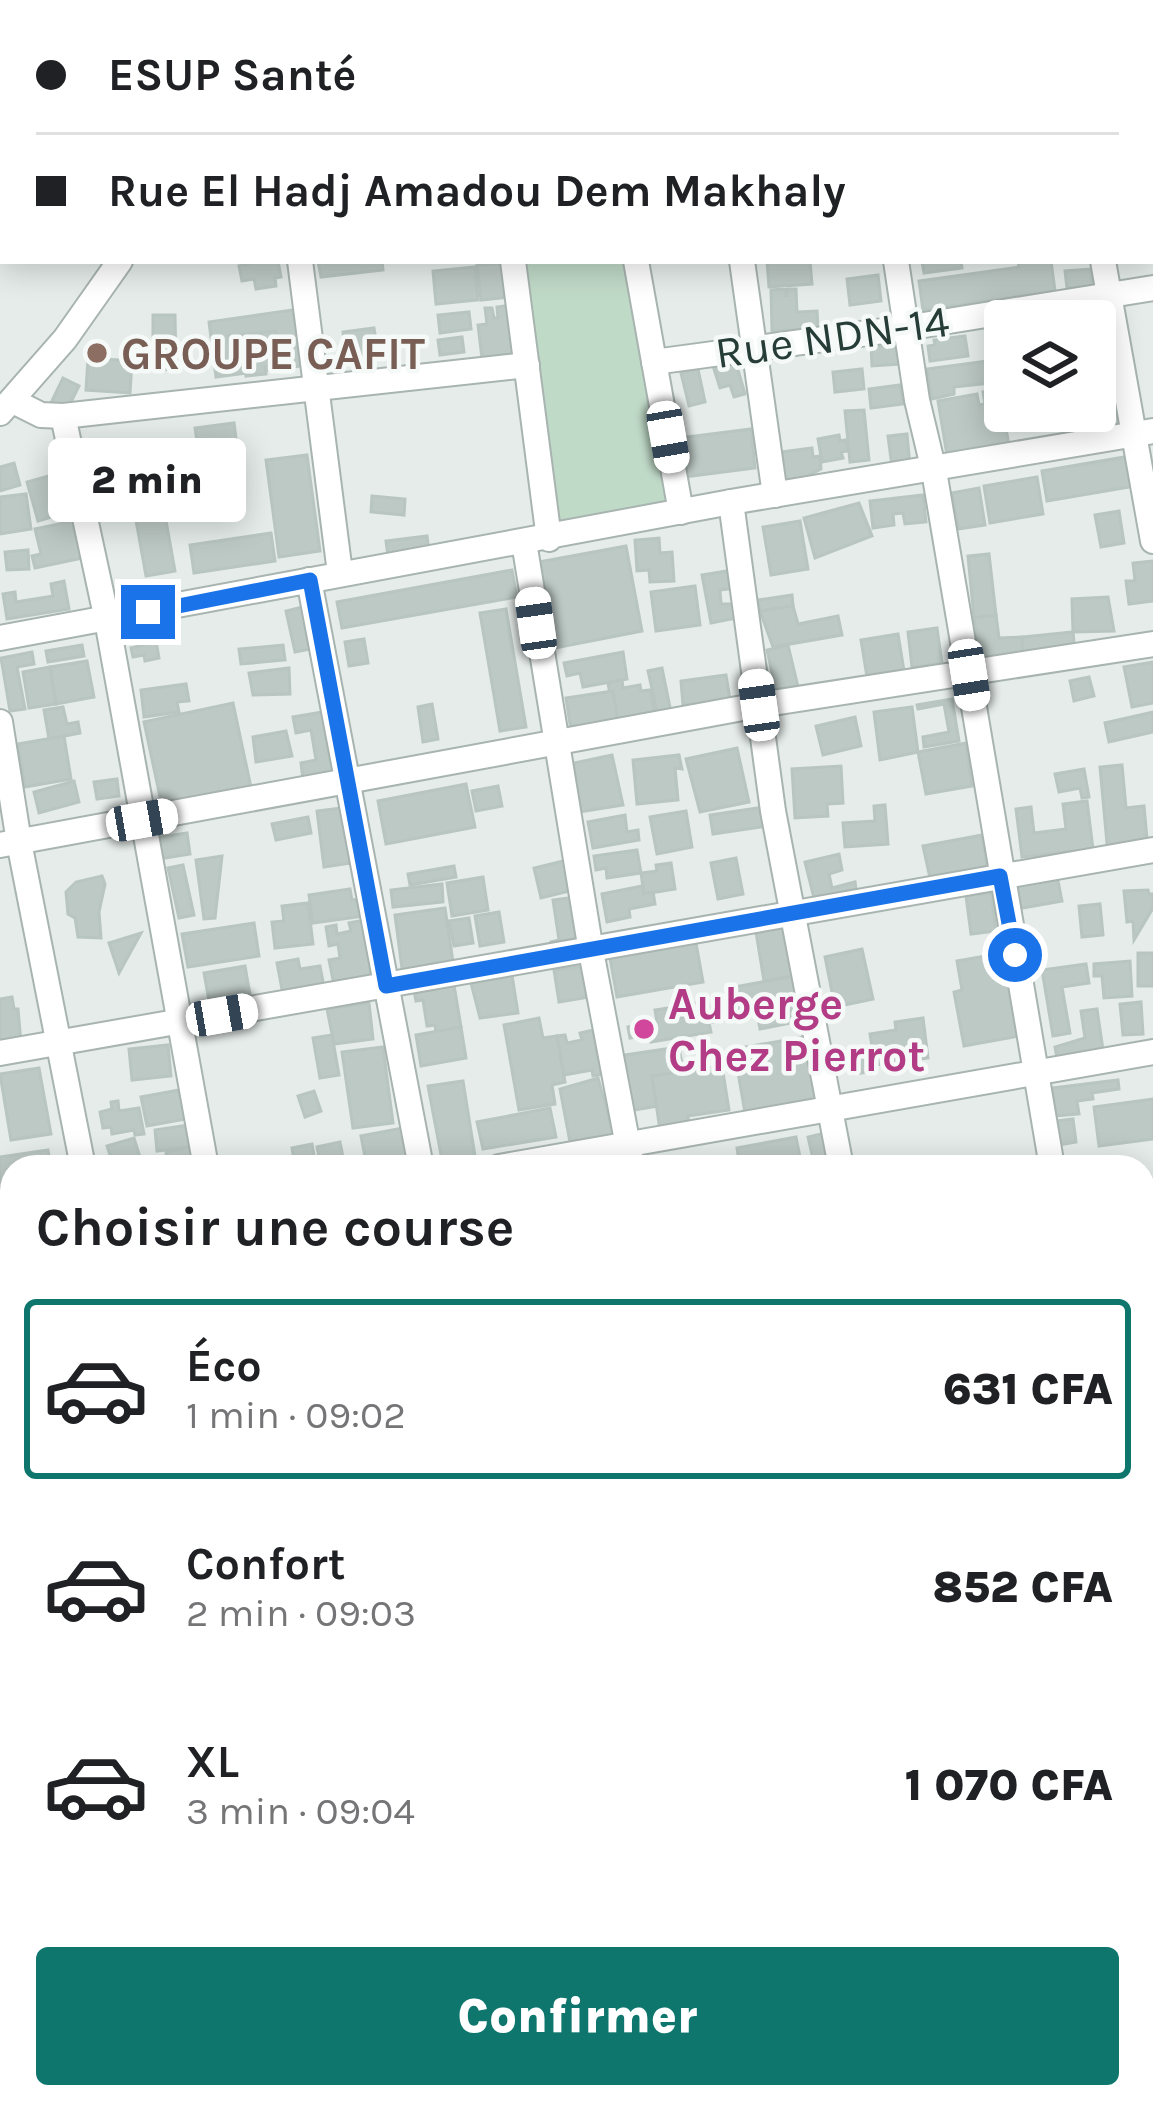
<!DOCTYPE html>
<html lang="fr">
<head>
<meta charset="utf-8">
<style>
	body { margin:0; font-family:Karla,sans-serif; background:#f2f2f2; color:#202124; height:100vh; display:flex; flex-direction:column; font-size:45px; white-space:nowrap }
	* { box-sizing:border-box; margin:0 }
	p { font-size:39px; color:#757577 }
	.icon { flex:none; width:66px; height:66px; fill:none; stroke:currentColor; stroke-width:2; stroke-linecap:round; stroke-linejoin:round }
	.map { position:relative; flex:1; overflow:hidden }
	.details { position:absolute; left:0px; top:1155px; width:1155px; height:954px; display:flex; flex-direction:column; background:#fff; border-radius:36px 36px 0 0; box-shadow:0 6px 30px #0003 }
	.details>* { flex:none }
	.banner { position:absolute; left:0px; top:0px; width:1155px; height:264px; box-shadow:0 6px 30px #0003; display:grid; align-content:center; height:264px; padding:0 36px; background:#fff }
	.controls { position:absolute; left:984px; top:300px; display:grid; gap:24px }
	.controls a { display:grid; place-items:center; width:132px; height:132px; border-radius:12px; background:#fff; box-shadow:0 6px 30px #0003; font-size:60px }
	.end { position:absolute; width:54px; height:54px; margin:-27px; border:15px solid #1a73e8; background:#fff; box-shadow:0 0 0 6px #fff }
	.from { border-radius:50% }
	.bubble { position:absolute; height:84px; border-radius:12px; background:#fff; box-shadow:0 6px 30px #0003; font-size:39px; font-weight:800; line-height:84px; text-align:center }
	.car { position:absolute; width:36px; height:72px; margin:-36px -18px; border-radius:15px; box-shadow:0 0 9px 3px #0007; background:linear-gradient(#fff 24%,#345 0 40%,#fff 0 76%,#345 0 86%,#fff 0) }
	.banner b { display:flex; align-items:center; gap:42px; height:114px; font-size:45px }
	.banner b+b { border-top:3px solid #e0e0e0 }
	.banner i { width:30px; height:30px; background:#202124 }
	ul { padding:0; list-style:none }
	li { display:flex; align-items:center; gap:36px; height:180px; margin:0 24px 18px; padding:0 12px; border:6px solid transparent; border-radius:12px }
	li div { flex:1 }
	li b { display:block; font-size:45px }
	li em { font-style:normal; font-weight:800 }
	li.active { border-color:#0f766e }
	li>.icon { width:108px; height:108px; stroke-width:1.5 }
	h2 { padding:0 36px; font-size:54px; line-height:144px }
	.primary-button { display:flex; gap:24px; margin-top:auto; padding:24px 36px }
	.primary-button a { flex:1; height:138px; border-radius:12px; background:#0f766e; color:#fff; font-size:48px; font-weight:800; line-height:138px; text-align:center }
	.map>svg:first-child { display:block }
	.green { fill:#c0dac8 }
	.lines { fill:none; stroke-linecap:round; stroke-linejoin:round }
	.stream { stroke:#94c1ca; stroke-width:6 }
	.building { fill:#bdc9c5; stroke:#b8c5c0; stroke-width:3 }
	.minor-casing { stroke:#a8b4b0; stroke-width:28 }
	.minor { stroke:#fff; stroke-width:24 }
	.route { stroke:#1a73e8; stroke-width:15 }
	.education-dot { fill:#8d6e63; stroke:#f5f9f7; stroke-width:4.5 }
	.hotel-dot { fill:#d1479c; stroke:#f5f9f7; stroke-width:4.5 }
	.labels { text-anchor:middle; stroke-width:9; stroke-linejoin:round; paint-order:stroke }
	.street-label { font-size:45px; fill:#263c36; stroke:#f5f9f7 }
	.education-label { font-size:45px; font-weight:bold; fill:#785e54; stroke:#f5f9f7; text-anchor:start }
	.hotel-label { font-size:45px; font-weight:bold; fill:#b23c85; stroke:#f5f9f7; text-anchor:start }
</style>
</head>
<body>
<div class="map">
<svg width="1153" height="2109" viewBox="0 0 1153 2109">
	<rect width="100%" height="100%" fill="#e5ece9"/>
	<g class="green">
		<polygon points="527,261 626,261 670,511 557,534"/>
		<polygon points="1153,1913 1153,2109 1041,2109 1039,2097 1143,2097 1143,1914"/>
		<polygon points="569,2097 1011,2097 1013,2109 571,2109"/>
	</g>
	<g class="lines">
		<polyline class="stream" points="127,2097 129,2109"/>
	</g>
	<g class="building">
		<polygon points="248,261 278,261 281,277 275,278 276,286 256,289 254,279 242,281 239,266 248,264"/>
		<polygon points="318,261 382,261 383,270 321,277"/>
		<polygon points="767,261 810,261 812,284 769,287"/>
		<polygon points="922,261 961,261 962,268 924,273"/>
		<polygon points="1018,261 1051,261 1055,291 923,310 919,281 1019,267"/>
		<polygon points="506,263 509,297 481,300 477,265"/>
		<polygon points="475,267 478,300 436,304 433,271"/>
		<polygon points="1091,269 1092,286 1067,288 1065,271"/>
		<polygon points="878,275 881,301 850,305 847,279"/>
		<polygon points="786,289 786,297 788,289 796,289 797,312 817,311 818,329 772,331 771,290"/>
		<polygon points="513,305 510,330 516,329 519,353 482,358 478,325 487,324 485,308 492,308 494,318 498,318 497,307"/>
		<polygon points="293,310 301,366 216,377 209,322"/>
		<polygon points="469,312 471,329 440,333 438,315"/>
		<polygon points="153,315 175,315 176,369 153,370"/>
		<polygon points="374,328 378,353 346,357 343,332"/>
		<polygon points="276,331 280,365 265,367 266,374 246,376 245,368 232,370 228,336"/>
		<polygon points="965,336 968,356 930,361 928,346 935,345 934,340"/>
		<polygon points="462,337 464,352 440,355 438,340"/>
		<polygon points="898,345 900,364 872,366 871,347"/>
		<polygon points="88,358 132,361 130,393 86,390"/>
		<polygon points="988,361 991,383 954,387 954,394 932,399 927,369"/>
		<polygon points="736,363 745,394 734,397 730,385 720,388 714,369"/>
		<polygon points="698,369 705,402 689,406 681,373"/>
		<polygon points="862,369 864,389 835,392 833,372"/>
		<polygon points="63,378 79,386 65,414 49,407"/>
		<polygon points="900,385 903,404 871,408 869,389"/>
		<polygon points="999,389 1010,451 948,461 938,401 977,394 979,405 985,404 983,392"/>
		<polygon points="1123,407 1125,432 1098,433 1099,408"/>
		<polygon points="864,410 869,460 850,462 845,411"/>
		<polygon points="234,423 239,462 201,467 195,428"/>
		<polygon points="751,429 755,468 684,477 679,438"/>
		<polygon points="907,434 910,466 892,467 888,436"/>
		<polygon points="839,435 840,441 845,440 848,451 841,452 843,458 822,462 818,439"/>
		<polygon points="152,443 175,571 146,576 123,448"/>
		<polygon points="812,448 813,457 820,456 821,469 808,476 810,486 786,489 781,452"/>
		<polygon points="307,455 320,551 279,557 266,460"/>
		<polygon points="1130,456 1135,486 1047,501 1042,471"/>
		<polygon points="14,463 20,485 0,491 0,467"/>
		<polygon points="59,473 71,511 38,521 27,482"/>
		<polygon points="1037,477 1043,514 990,523 984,486"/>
		<polygon points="979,488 985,525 958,529 952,493"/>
		<polygon points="26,494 31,529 0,534 0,497"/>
		<polygon points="923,495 926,522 905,524 903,513 893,514 894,525 873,528 870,501"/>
		<polygon points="372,496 405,499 404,515 371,512"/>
		<polygon points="859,503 872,536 815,558 804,518"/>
		<polygon points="1119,511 1124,543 1101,547 1095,515"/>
		<polygon points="78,520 87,557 35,568 32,556 41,554 35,529"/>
		<polygon points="800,521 808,569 771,575 763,527"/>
		<polygon points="271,533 275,561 194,573 190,545"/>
		<polygon points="427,536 429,551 388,556 386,541"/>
		<polygon points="659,538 660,553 672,552 674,581 650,582 649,570 637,571 635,540"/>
		<polygon points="626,546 642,631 555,648 539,562"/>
		<polygon points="28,550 29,569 7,570 5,552"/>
		<polygon points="989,554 996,615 974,618 968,556"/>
		<polygon points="1153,561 1153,601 1129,604 1126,581 1135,581 1133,563"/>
		<polygon points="512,570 517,597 342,628 337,602"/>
		<polygon points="727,571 736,588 720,590 721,604 737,604 741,617 711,623 702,575"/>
		<polygon points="64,581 69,609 7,619 3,594 15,592 16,602 53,596 51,584"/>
		<polygon points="695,586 700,625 656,631 651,592"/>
		<polygon points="792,595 793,606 760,611 758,600"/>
		<polygon points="1108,597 1114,631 1073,632 1072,599"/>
		<polygon points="306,606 315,648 295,652 286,611"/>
		<polygon points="793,606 798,624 838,616 842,635 773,647 760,611"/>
		<polygon points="506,609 526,727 500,731 480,613"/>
		<polygon points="996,615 999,638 1022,637 1023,658 980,665 974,618"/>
		<polygon points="937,628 942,663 912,667 908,632"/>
		<polygon points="1073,632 1075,653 1023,658 1022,637"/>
		<polygon points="898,634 905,677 868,683 861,640"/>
		<polygon points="155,635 159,658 145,661 144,655 133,657 131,648 144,645 143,637"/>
		<polygon points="364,639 368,663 349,666 345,642"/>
		<polygon points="82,645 84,656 48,662 46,651"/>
		<polygon points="283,645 285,660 241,664 239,649"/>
		<polygon points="788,645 800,695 778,699 767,650"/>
		<polygon points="32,652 34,664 17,667 25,709 10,711 1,658"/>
		<polygon points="623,652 627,679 583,687 580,673 567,676 564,663"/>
		<polygon points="87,661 94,697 56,704 50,667"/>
		<polygon points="1153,662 1153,703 1132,707 1124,667"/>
		<polygon points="50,667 56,704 29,708 23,672"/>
		<polygon points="289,668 290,694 253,695 249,673"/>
		<polygon points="662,668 672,717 659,720 648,671"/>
		<polygon points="726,675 730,700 683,705 681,681"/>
		<polygon points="1089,677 1094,696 1074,701 1070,681"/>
		<polygon points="622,680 623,688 640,685 641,691 650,690 657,724 616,730 608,683"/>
		<polygon points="186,684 189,701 177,702 179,712 144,717 141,690"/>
		<polygon points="613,691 619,729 572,737 566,698"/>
		<polygon points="952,699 959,741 924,747 923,737 949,732 944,704 918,709 917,705"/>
		<polygon points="233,703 252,792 163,811 144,722"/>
		<polygon points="432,704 438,739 423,742 418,707"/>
		<polygon points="63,707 67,724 78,722 80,733 49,739 44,710"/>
		<polygon points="912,707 918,752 880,760 874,712"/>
		<polygon points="328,711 339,773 303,780 301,763 316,760 311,730 296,733 293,717"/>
		<polygon points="1153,712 1153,732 1109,742 1105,723"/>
		<polygon points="855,717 861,746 823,755 816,726"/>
		<polygon points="286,731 292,756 256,762 253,737"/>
		<polygon points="64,736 71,779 25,787 18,744"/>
		<polygon points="966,743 972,786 926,794 918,752"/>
		<polygon points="737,748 749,802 700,812 686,759"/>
		<polygon points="612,755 623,805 579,812 570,764"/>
		<polygon points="679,755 682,769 675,768 678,800 637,804 633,760"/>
		<polygon points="1122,765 1126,808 1144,806 1148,850 1108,854 1100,767"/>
		<polygon points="841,766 843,803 827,804 828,816 795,818 792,769"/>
		<polygon points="1084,769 1089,797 1082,798 1080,788 1059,792 1055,774"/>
		<polygon points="117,779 119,796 97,799 94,782"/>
		<polygon points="74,781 79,802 39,813 34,792"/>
		<polygon points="466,784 475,827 386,844 378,801"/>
		<polygon points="498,786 502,806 476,811 472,791"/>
		<polygon points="1087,801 1093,849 1022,857 1016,809 1031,807 1034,833 1066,829 1063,804"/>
		<polygon points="885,805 888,844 845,847 843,823 875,821 874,806"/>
		<polygon points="350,807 357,862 324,867 317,811"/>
		<polygon points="764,807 768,826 713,834 710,815"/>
		<polygon points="686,811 692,847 657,854 650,817"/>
		<polygon points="625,815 627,832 638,830 639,840 593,848 588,822"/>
		<polygon points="308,817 311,833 276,840 272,824"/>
		<polygon points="187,833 190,854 159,859 155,838"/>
		<polygon points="982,835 988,867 930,878 923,846"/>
		<polygon points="637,850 641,873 607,878 606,868 596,870 594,856"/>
		<polygon points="839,854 842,870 829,874 832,888 855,882 856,889 814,898 805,862"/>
		<polygon points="222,856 215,918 204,919 196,860"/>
		<polygon points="736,858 743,894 718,899 711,863"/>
		<polygon points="567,860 574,890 541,898 534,868"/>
		<polygon points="671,863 675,889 644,894 641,873 657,871 656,865"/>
		<polygon points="183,865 194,915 179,918 168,868"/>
		<polygon points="454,866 456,877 410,885 408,874"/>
		<polygon points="102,876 105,884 99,912 101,938 78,937 75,918 68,914 66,892 76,882"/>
		<polygon points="1057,876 1062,901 1017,909 1012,884"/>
		<polygon points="483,877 488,910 452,916 447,883"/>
		<polygon points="442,884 443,902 393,907 391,890"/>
		<polygon points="642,886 644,894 653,892 655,904 629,909 630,917 607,922 602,894"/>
		<polygon points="350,889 352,900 361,899 364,916 313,923 309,895"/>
		<polygon points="1148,890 1149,894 1153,894 1153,908 1134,940 1133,921 1127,922 1124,891"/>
		<polygon points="991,893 996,931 971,934 966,896"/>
		<polygon points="577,897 585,950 552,955 551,942 559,940 553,900"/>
		<polygon points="308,903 313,944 275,948 272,922 284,921 282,906"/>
		<polygon points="1100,904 1103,935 1082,937 1079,906"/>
		<polygon points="445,908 454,969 403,976 395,915"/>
		<polygon points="499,912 504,942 480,946 475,916"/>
		<polygon points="469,918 473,943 454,946 449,921"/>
		<polygon points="370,919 375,981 335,990 329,960 340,958 338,944 329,946 326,927 336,925 337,934 351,931 349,923"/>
		<polygon points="254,923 259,956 188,967 182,934"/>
		<polygon points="791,926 800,975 764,981 756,932"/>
		<polygon points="141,933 119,973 109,943"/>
		<polygon points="696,943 703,982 617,997 610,958"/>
		<polygon points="862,949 873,999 835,1007 825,957"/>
		<polygon points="1003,953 1008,980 1015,979 1025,1035 964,1046 954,992 962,990 957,961"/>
		<rect x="1138" y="953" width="15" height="33"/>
		<polygon points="298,959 300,969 320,966 325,992 284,1000 277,963"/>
		<polygon points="1130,961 1132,996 1104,998 1102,976 1094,976 1094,964"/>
		<polygon points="1086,964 1089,983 1062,987 1070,1033 1053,1036 1042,970"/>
		<polygon points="245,966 252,1006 211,1012 204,973"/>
		<polygon points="585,966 589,997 559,1002 554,970"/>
		<polygon points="511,969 518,1013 480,1018 470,979"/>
		<polygon points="800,975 810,1019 760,1029 757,1013 741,1017 735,987"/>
		<polygon points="454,985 461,1027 436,1032 435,1025 427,1026 423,1000 416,1001 414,991"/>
		<polygon points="12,997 14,1009 18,1009 21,1043 0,1047 0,999"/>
		<polygon points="708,1001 710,1009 722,1007 725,1020 709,1023 711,1032 651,1042 650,1035 630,1038 628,1027 657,1022 655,1010 675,1007 677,1018 692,1015 690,1004"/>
		<polygon points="1141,1002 1143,1034 1123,1035 1120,1004"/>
		<polygon points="369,1003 373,1039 334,1044 327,1009"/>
		<polygon points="1097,1009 1104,1057 1058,1064 1055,1047 1085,1038 1081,1011"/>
		<polygon points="539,1018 543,1038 557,1036 565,1082 552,1085 555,1104 519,1110 504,1025"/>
		<polygon points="923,1018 928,1058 868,1066 869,1072 853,1074 850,1049 872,1046 870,1034 896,1030 895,1022"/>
		<polygon points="461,1027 466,1058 421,1066 416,1035"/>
		<polygon points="593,1030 598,1057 605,1056 608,1073 593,1076 592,1070 564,1075 557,1036 565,1035 567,1043 582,1040 580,1033"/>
		<polygon points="332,1035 339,1075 320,1078 313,1038"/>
		<polygon points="810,1036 821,1100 745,1113 734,1049"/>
		<polygon points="168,1045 171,1076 132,1080 129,1049"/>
		<polygon points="383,1047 393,1123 353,1128 342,1052"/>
		<polygon points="679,1047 688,1101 628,1111 618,1056"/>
		<polygon points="722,1066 729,1110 688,1116 689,1126 660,1130 652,1076"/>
		<polygon points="39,1068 51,1134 11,1140 0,1074"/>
		<polygon points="598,1078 614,1136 570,1142 560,1089"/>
		<polygon points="1118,1080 1119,1089 1092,1093 1093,1099 1077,1101 1079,1114 1056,1116 1052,1088"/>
		<polygon points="463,1081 475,1156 442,1160 428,1086"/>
		<polygon points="179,1090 185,1119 147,1126 141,1097"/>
		<polygon points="314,1091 321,1111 305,1117 298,1096"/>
		<polygon points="1153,1099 1153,1139 1099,1146 1094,1107"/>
		<polygon points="118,1101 119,1111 139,1108 144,1134 135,1135 134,1130 112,1134 111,1127 103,1128 100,1112 112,1109 111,1102"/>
		<polygon points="550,1108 556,1137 483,1149 477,1122"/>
		<polygon points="1073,1119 1076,1142 1059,1145 1056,1121"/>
		<polygon points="189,1125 190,1147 157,1151 155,1130"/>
		<polygon points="408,1127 416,1167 367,1167 361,1136"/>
		<polygon points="825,1133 833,1167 815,1167 808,1137"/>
		<polygon points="796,1137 802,1167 740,1167 737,1148"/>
		<polygon points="134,1138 143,1167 114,1167 107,1146"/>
		<polygon points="340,1142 345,1167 321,1167 317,1147"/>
		<polygon points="312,1144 316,1167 295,1167 292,1148"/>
		<polygon points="194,1146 198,1167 163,1167 162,1162 167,1161 166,1152"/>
		<polygon points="48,1150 51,1167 12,1167 12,1203 0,1205 0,1157"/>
		<polygon points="12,1207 12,1248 5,1250 0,1209"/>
		<polygon points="1153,1208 1153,1253 1145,1254 1143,1209"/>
		<polygon points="12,1273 12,1381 0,1383 0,1346 4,1346 0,1275"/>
		<polygon points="1153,1355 1153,1415 1143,1416 1143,1357"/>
		<polygon points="12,1760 12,1811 0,1814 0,1794 7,1792 0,1763"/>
		<polygon points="1153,1783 1153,1821 1143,1823 1143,1785"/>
		<polygon points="12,1882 12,1916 0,1919 0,1884"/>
		<polygon points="12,1916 12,1969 0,1971 0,1919"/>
		<polygon points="143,2097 185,2097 187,2109 145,2109"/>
		<polygon points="189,2097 226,2097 228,2109 191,2109"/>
		<polygon points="302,2097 336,2097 338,2109 305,2109"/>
		<polygon points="364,2097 409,2097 411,2105 366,2109"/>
	</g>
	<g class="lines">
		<defs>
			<g id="minor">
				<polyline points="581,0 582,3"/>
				<polyline points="703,0 703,3"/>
				<polyline points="878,0 878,3"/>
				<polyline points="1124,0 1125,3"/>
				<polyline points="29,3 30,0"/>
				<polyline points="303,3 306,0"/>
				<polyline points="500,3 500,0"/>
				<polyline points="632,3 649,0"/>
				<polyline points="1152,45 1153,44"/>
				<polyline points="300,261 340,573"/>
				<polyline points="513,261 549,539"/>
				<polyline points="636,261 681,512"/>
				<polyline points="742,261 775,495"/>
				<polyline points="896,261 917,400 934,471 1052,1167"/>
				<polyline points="1103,261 1153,541"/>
				<polyline points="654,362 905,328 1153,288"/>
				<polyline points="13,401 41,415 63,416 527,365"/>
				<polyline points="0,413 65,339 120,261"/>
				<polyline points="63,416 107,620 206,1167"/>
				<polyline points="731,502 773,811 841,1167"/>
				<polyline points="524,542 591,951 632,1167"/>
				<polyline points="309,580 421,1167"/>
				<polyline points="0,638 731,502 1153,431"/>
				<polyline points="0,722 19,842 83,1167"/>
				<polyline points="0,845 759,705 1153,644"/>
				<polyline points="0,1053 1153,850"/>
				<polyline points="499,1167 1153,1052"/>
				<polyline points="0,1255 12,1253"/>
				<polyline points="1143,1264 1153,1262"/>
				<polyline points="0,1457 12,1455"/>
				<polyline points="1143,1475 1153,1473"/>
				<polyline points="0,1481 12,1549"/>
				<polyline points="1143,1661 1153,1710"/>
				<polyline points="1143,1892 1153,1890"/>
				<polyline points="0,2045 12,2045"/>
				<polyline points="110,2097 112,2109"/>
				<polyline points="1023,2097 1025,2109"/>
			</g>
		</defs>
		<use href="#minor" class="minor-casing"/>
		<use href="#minor" class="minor"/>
	</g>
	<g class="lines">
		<polyline class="route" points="148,612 310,580 386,986 1000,876 1015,955"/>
	</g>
	<circle class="education-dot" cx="97" cy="353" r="12"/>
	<circle class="hotel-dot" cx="644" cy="1029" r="12"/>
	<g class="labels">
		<g class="street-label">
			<text transform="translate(832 336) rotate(-8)" y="16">Rue NDN-14</text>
		</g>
		<g class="education-label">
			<text x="121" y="369">GROUPE CAFIT</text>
		</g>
		<g class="hotel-label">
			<text x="668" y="1019">Auberge<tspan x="668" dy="52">Chez Pierrot</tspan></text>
		</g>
	</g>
</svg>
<div class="controls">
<a><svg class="icon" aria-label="layers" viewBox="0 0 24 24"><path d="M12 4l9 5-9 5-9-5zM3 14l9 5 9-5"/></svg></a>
</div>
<i class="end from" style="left:1015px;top:955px"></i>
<i class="end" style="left:148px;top:612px"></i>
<div class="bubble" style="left:48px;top:438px;width:198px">2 min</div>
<i class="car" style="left:668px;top:437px;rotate:170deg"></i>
<i class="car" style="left:536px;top:623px;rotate:352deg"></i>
<i class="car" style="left:969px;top:675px;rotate:171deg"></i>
<i class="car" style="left:759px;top:705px;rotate:352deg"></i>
<i class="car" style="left:142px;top:820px;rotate:80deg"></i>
<i class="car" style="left:222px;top:1015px;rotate:80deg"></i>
<div class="banner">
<b><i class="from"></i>ESUP Santé</b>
<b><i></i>Rue El Hadj Amadou Dem Makhaly</b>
</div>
<section class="details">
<h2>Choisir une course</h2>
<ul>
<li class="active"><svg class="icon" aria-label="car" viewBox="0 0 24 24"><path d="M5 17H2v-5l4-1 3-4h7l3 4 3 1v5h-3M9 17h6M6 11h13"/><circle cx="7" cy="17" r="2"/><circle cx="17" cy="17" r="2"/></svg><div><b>Éco</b><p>1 min · 09:02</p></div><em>631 CFA</em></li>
<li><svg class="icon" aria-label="car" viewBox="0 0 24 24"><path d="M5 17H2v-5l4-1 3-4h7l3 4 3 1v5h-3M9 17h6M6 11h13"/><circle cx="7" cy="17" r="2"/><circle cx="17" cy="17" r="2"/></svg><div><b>Confort</b><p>2 min · 09:03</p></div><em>852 CFA</em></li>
<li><svg class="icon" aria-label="car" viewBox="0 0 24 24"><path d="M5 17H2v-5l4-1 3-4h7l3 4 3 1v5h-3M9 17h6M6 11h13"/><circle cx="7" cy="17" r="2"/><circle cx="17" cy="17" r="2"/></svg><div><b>XL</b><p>3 min · 09:04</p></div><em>1 070 CFA</em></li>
</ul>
<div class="primary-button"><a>Confirmer</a></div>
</section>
</div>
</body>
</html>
